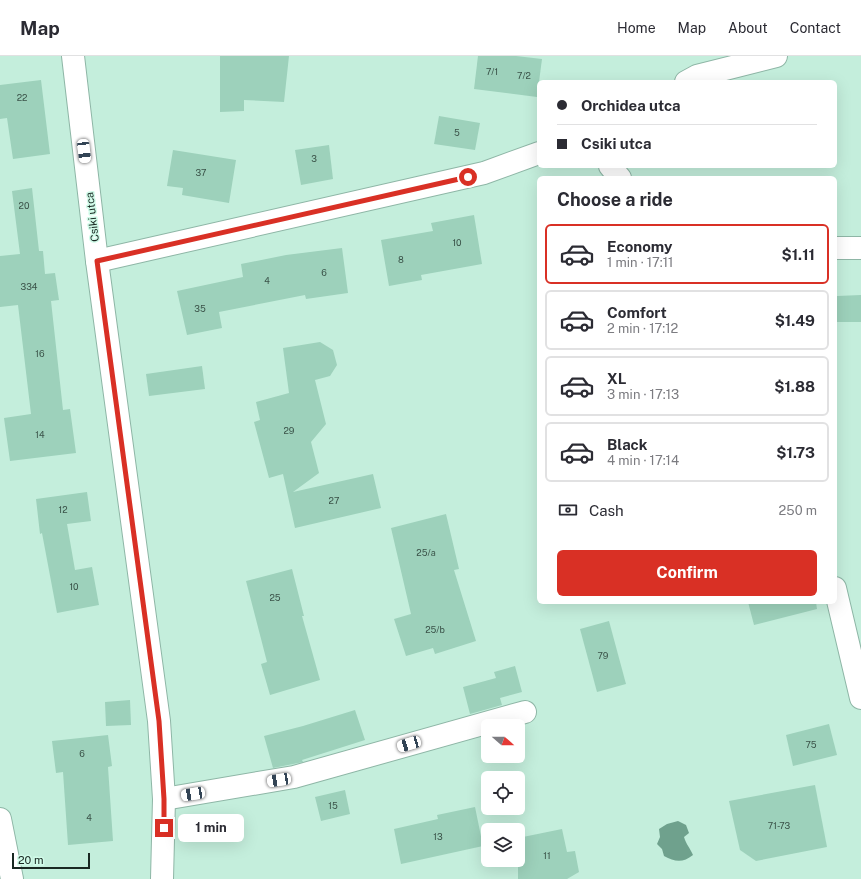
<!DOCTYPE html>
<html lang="en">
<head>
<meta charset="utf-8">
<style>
	body { margin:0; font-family:"Public Sans",sans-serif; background:#f2f2f3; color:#2b2b33; height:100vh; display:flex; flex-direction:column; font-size:15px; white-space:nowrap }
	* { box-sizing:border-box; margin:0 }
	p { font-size:13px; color:#7c7c81 }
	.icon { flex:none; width:22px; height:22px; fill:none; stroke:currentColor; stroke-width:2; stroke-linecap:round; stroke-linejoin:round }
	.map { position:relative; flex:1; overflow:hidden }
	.side { position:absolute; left:537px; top:120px; width:300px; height:428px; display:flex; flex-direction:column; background:#fff; border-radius:6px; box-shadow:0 4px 16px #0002 }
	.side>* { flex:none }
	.banner { position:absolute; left:537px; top:24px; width:300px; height:88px; border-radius:6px; box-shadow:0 4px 16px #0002; display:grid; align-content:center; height:88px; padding:0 20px; background:#fff }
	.needle { width:26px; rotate:110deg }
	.buttons { position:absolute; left:481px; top:663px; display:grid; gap:8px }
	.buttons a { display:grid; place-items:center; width:44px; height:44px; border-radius:6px; background:#fff; box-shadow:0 4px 16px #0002; font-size:20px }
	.scale { position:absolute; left:12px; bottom:10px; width:78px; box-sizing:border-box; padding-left:4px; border:2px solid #192822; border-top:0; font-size:11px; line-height:14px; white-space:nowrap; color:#192822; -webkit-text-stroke:3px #d1fbe9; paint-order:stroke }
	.end { position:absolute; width:18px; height:18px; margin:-9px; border:5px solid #d93025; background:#fff; box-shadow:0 0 0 2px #fff }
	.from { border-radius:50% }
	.bubble { position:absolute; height:28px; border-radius:6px; background:#fff; box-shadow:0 4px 16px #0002; font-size:13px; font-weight:700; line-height:28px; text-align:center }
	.car { position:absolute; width:12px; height:24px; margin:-12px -6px; border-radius:5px; box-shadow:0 0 3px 1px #0007; background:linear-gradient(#fff 24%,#345 0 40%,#fff 0 76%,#345 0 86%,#fff 0) }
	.banner b { display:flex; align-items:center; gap:14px; height:38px; font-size:15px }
	.banner b+b { border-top:1px solid #e1e1e2 }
	.banner i { width:10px; height:10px; background:#2b2b33 }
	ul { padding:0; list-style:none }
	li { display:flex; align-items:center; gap:12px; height:60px; margin:0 8px 6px; padding:0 12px; border:2px solid #e1e1e2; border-radius:6px }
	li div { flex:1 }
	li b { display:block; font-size:15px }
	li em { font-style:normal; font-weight:700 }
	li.active { border-color:#d93025 }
	li>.icon { width:36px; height:36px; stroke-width:1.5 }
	h2 { padding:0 20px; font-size:18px; line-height:48px }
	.pay { display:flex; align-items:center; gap:10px; height:44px; padding:0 20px; font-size:15px }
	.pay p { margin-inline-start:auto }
	.primary-button { display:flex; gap:8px; margin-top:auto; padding:8px 20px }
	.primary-button a { flex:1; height:46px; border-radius:6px; background:#d93025; color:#fff; font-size:16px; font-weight:700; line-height:46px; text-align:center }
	header { display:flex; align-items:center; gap:24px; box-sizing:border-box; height:56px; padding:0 20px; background:#fff; border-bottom:1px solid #e1e1e2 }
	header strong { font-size:19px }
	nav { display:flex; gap:22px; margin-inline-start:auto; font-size:14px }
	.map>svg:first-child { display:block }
	.water { fill:#6fa18d }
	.building { fill:#9dd1bb }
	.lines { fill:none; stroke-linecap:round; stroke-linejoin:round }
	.minor-casing { stroke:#8eb6a6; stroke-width:24 }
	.major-casing { stroke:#8eb6a6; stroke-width:24 }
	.minor { stroke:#fff; stroke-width:22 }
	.major { stroke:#fff; stroke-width:22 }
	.route { stroke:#d93025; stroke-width:5 }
	.labels { text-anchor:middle; stroke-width:3; stroke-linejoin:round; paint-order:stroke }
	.number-label { font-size:9px; fill:#3a5248 }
	.street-label { font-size:11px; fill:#192822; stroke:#d1fbe9 }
</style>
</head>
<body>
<header>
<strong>Map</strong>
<nav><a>Home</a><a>Map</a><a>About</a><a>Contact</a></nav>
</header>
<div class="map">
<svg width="861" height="823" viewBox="0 0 861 823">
	<rect width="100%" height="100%" fill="#c4eedc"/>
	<path class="water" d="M678,765L686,769L689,777L684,781C686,788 690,792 693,799C683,807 675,806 664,800L662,793L657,788L660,781L659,773L667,768Z"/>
	<g class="building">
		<polygon points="220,0 289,0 284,46 244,44 244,55 220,56"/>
		<polygon points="478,0 516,0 542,3 537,41 474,33"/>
		<polygon points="41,24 50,98 13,103 7,62 0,63 0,29"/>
		<polygon points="439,60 480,67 475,94 434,88"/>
		<polygon points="329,89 333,123 301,129 295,94"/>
		<polygon points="173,94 236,104 229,147 182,139 183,132 167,130"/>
		<polygon points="32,132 39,195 43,195 45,218 55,217 59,244 51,245 63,354 70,353 76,397 10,405 4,362 31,358 18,249 0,251 0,200 20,198 12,135"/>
		<polygon points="474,159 482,208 421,219 422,224 389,230 381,184 433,175 431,167"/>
		<polygon points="342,192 348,237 306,243 305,239 219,256 222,272 187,279 177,235 243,221 241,208 286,199"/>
		<polygon points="861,239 861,266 837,266 837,240"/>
		<polygon points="320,286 333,294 337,309 330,320 315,324 326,368 311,386 319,417 293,436 373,418 381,452 295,472 283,418 269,422 254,366 260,364 256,346 289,337 283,292"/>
		<polygon points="202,310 205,333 149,340 146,318"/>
		<polygon points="87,436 91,465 67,468 75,514 92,511 99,549 57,557 42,477 40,478 36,443"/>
		<polygon points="446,458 459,513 454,514 476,585 435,598 433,592 406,600 394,563 411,558 391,472"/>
		<polygon points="292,513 304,560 302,560 320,624 270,639 261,608 267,606 246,525"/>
		<polygon points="748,546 816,546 817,553 754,569"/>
		<polygon points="609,565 626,628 597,636 580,573"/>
		<polygon points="515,610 522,636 500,642 502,649 470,658 463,631 496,622 494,616"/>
		<polygon points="130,644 131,669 106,670 105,646"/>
		<polygon points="355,654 365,684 302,704 303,706 273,712 264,680 303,670"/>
		<polygon points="829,668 837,699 793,710 786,679"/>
		<polygon points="108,679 112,710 108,711 113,785 68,789 63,716 56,717 52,685"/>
		<polygon points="815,729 827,791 756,805 740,794 729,745"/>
		<polygon points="345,734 350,758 321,765 315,741"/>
		<polygon points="475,751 483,790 401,808 394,773 438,763 437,759"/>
		<polygon points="562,773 567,796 575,795 579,816 567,823 518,823 518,782"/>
	</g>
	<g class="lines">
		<defs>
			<g id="minor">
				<polyline points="73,0 97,205 159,665 164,743 162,823"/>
				<polyline points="686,26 697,20 776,0"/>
				<polyline points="610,110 620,122"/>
				<polyline points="835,192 861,192"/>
				<polyline points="97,205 484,117 539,97"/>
				<polyline points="835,532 861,642"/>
				<polyline points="164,743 294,721 525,656"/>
			</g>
			<polyline id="major" points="0,763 12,823"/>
		</defs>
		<use href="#minor" class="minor-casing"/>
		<use href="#major" class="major-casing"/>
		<use href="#minor" class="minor"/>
		<use href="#major" class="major"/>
	</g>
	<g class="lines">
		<polyline class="route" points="164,772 164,743 159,665 97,205 468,121"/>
	</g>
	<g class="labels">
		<g class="number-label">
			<text x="492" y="19">7/1</text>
			<text x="524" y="23">7/2</text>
			<text x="22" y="45">22</text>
			<text x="457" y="80">5</text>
			<text x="314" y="106">3</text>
			<text x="201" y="120">37</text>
			<text x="24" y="153">20</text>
			<text x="457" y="190">10</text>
			<text x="401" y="207">8</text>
			<text x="324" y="220">6</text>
			<text x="267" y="228">4</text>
			<text x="29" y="234">334</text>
			<text x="200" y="256">35</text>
			<text x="40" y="301">16</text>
			<text x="289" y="378">29</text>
			<text x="40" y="382">14</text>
			<text x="334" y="448">27</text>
			<text x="63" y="457">12</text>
			<text x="426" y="500">25/a</text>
			<text x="74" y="534">10</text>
			<text x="275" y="545">25</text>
			<text x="435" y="577">25/b</text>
			<text x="603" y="603">79</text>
			<text x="811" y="692">75</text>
			<text x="82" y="701">6</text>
			<text x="333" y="753">15</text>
			<text x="89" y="765">4</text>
			<text x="779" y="773">71-73</text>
			<text x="438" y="784">13</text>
			<text x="547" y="803">11</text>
		</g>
		<g class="street-label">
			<text transform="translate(92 161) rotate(-97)" y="4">Csiki utca</text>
		</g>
	</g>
</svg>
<div class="buttons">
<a><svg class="needle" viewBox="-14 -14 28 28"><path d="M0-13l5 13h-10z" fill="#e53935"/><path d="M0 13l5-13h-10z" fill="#7c7c81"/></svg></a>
<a><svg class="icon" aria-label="locate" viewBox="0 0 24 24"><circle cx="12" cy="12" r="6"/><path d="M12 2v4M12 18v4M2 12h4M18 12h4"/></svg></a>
<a><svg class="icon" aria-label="layers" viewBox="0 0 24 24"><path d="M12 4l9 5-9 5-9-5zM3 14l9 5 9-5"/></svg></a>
</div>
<div class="scale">20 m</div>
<i class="end from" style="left:468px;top:121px"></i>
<i class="end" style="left:164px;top:772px"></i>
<div class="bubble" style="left:178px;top:758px;width:66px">1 min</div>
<i class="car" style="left:84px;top:95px;rotate:173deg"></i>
<i class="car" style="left:409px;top:688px;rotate:254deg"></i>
<i class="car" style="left:279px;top:724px;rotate:261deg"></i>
<i class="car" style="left:193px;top:738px;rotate:261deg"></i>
<div class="banner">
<b><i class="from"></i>Orchidea utca</b>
<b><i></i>Csiki utca</b>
</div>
<section class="side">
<h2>Choose a ride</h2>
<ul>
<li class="active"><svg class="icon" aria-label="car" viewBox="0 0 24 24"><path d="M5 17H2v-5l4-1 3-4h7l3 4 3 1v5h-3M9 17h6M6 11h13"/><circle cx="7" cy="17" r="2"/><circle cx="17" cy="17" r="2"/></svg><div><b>Economy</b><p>1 min · 17:11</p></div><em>$1.11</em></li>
<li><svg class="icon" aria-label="car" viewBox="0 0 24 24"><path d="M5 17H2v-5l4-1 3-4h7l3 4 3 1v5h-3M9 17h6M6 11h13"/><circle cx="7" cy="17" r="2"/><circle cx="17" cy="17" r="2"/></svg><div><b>Comfort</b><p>2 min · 17:12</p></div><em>$1.49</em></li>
<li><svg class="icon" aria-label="car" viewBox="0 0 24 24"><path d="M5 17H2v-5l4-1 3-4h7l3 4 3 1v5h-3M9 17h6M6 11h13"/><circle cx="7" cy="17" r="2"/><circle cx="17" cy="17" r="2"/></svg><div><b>XL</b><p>3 min · 17:13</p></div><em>$1.88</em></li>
<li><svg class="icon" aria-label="car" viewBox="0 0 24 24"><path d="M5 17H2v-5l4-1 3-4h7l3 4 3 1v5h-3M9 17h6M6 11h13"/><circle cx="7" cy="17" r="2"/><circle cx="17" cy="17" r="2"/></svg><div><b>Black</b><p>4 min · 17:14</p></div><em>$1.73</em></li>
</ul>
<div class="pay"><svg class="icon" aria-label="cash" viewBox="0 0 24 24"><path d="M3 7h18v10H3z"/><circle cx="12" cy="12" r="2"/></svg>Cash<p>250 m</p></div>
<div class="primary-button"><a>Confirm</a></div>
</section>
</div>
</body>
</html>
